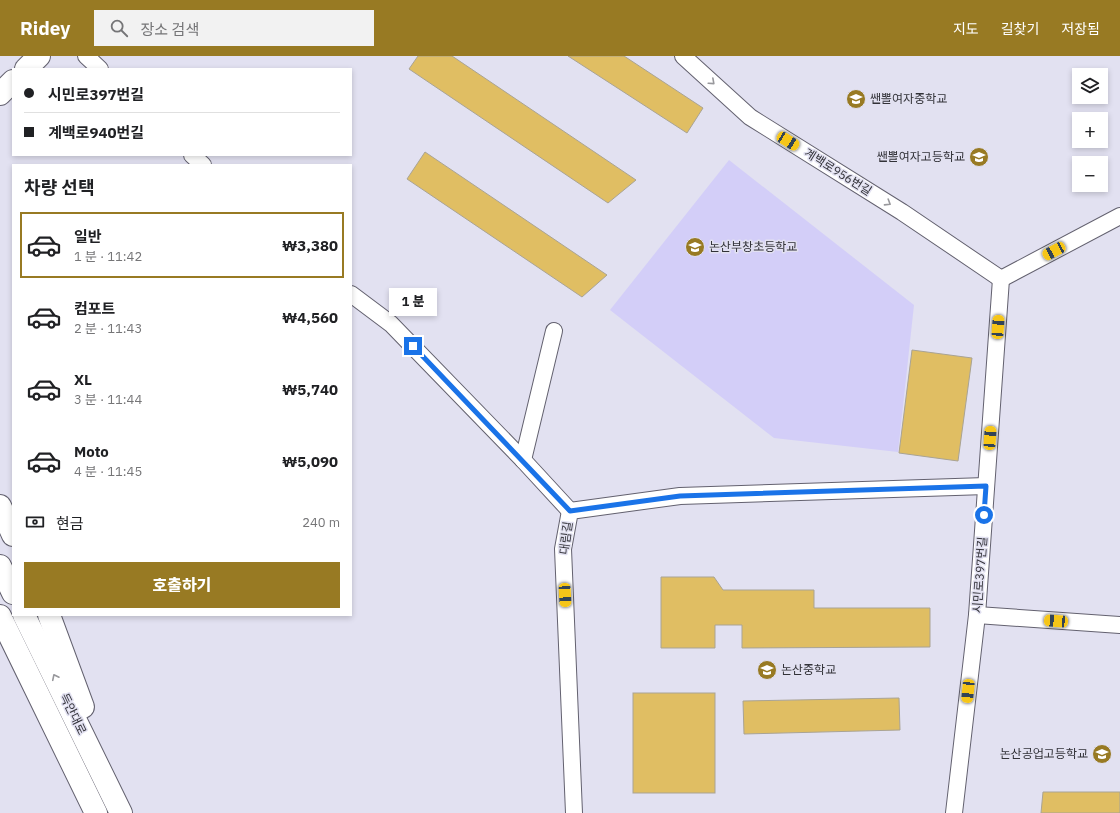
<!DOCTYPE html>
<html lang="ko">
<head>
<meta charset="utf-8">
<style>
	body { margin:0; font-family:"IBM Plex Sans","Noto Sans KR",sans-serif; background:#f2f2f2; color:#202124; height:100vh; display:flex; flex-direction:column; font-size:15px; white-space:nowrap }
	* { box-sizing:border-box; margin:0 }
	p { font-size:13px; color:#757577 }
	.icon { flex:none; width:22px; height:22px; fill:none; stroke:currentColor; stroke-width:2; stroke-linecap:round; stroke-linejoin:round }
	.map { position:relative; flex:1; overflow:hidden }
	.sheet { position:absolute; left:12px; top:108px; width:340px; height:452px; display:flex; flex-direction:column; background:#fff; border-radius:0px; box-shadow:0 2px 6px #0003 }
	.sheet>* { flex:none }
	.guide { position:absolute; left:12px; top:12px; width:340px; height:88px; border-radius:0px; box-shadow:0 2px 6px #0003; display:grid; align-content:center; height:88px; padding:0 12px; background:#fff }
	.controls { position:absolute; left:1072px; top:12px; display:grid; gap:8px }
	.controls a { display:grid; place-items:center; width:36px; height:36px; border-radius:0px; background:#fff; box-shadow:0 2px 6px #0003; font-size:20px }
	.end { position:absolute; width:18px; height:18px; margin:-9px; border:5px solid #1a73e8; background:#fff; box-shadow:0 0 0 2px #fff }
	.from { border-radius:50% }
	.bubble { position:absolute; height:28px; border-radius:0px; background:#fff; box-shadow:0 2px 6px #0003; font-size:13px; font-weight:800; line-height:28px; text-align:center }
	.car { position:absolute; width:12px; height:24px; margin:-12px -6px; border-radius:5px; box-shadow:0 0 3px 1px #0007; background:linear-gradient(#f5c518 24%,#345 0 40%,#f5c518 0 76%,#345 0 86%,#f5c518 0) }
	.guide b { display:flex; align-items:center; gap:14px; height:38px; font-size:15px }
	.guide b+b { border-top:1px solid #e0e0e0 }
	.guide i { width:10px; height:10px; background:#202124 }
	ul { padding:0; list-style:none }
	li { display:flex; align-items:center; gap:12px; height:66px; margin:0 8px 6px; padding:0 4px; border:2px solid transparent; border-radius:0px }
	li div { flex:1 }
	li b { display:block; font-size:15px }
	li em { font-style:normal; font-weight:800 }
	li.on { border-color:#987a23 }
	li>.icon { width:36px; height:36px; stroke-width:1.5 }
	h2 { padding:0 12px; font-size:18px; line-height:48px }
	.pay { display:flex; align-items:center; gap:10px; height:44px; padding:0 12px; font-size:15px }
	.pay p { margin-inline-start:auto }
	.button { display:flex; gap:8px; margin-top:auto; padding:8px 12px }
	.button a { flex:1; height:46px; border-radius:0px; background:#987a23; color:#fff; font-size:16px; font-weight:800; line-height:46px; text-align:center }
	header { display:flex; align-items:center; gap:24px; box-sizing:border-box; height:56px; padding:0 20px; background:#987a23; color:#fff }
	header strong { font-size:19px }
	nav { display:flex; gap:22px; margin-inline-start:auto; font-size:14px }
	.search { width:280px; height:36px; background:#f2f2f2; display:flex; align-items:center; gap:10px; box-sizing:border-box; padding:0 14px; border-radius:0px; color:#757577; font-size:15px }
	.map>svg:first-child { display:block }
	.green { fill:#d3cef8 }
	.building { fill:#e0be63; stroke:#a9a394 }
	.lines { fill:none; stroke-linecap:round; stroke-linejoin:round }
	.street-casing { stroke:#63616f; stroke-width:18 }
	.secondary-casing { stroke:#63616f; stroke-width:24 }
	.street { stroke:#fff; stroke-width:16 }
	.secondary { stroke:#fff; stroke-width:22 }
	.oneway { stroke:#98989c }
	.route { stroke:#1a73e8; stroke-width:5 }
	.labels { text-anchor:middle; stroke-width:3; stroke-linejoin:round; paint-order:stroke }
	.poi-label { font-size:12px; fill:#323238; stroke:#e2e1f1; text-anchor:start }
	.street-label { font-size:12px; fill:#323238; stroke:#e2e1f1 }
</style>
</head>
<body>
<header>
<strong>Ridey</strong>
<div class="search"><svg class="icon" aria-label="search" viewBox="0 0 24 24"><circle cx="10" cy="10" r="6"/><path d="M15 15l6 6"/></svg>장소 검색</div>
<nav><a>지도</a><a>길찾기</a><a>저장됨</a></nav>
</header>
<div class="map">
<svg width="1120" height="757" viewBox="0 0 1120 757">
	<rect width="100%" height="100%" fill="#e2e1f1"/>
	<polygon class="green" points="729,104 914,249 898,396 774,382 610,254"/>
	<g class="building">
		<polygon points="418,0 452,0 636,124 608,147 409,13"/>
		<polygon points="568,0 624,0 703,52 687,77"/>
		<polygon points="425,96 607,219 582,241 407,123"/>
		<polygon points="912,294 972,302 958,405 899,397"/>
		<polygon points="661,521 714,521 723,534 814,534 814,552 930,552 930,591 742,592 742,569 715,569 715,592 661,592"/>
		<rect x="633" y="637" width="82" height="100"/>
		<polygon points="899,642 900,674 744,678 743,645"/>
		<polygon points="1043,736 1120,736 1120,757 1041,757"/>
	</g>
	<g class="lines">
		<defs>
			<g id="street">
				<polyline points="86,0 100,13"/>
				<polyline points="683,0 750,61 902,156 1001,223"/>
				<polyline points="192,99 203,109"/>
				<polyline points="1001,223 1120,160"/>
				<polyline points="351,238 391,268 523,404 570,455"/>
				<polyline points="523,404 554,275"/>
				<polyline points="977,559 1120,569"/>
				<polyline points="574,757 563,493 570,455 680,440 986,430"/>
				<polyline points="954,757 977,559 1001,223"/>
			</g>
			<g id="secondary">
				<polyline points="26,13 39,0"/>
				<polyline points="0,38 13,25"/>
				<polyline points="0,450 13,479"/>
				<polyline points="0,510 13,537"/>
				<polyline points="24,559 121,757"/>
				<polyline points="49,559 83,651"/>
				<polyline points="0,560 96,757"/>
			</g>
		</defs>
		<use href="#street" class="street-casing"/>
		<use href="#secondary" class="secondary-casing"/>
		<use href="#street" class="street"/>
		<use href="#secondary" class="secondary"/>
	</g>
	<defs><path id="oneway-chevron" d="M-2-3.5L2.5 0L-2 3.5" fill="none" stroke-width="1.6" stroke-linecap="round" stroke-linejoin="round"/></defs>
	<g class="oneway">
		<use href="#oneway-chevron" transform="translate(712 26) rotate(42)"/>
		<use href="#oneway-chevron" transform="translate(888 147) rotate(32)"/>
		<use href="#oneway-chevron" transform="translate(55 621) rotate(-116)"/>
	</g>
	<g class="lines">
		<polyline class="route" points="413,290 570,455 680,440 986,430 984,459"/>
	</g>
	<defs>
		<symbol id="school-disc" viewBox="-11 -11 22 22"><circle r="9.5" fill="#987a23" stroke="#e2e1f1"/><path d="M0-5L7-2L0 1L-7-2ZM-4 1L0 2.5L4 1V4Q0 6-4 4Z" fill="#fff"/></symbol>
	</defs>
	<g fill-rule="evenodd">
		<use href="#school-disc" x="845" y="32" width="22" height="22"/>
		<use href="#school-disc" x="968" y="90" width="22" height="22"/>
		<use href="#school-disc" x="684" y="180" width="22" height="22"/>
		<use href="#school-disc" x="756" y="603" width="22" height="22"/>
		<use href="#school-disc" x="1091" y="687" width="22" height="22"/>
	</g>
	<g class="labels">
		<g class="poi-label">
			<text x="870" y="47">쌘뽈여자중학교</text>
			<text x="965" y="105" text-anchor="end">쌘뽈여자고등학교</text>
			<text x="709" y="195">논산부창초등학교</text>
			<text x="781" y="618">논산중학교</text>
			<text x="1088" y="702" text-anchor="end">논산공업고등학교</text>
		</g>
		<g class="street-label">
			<text transform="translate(838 116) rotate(32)" y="4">계백로956번길</text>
			<text transform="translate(566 482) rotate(-82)" y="4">대림길</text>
			<text transform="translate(980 519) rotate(-86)" y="4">시민로397번길</text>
			<text transform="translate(73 658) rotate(64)" y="4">득안대로</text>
		</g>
	</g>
</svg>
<div class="controls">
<a><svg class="icon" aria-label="layers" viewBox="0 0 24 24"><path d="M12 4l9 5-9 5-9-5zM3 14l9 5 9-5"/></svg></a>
<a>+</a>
<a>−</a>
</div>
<i class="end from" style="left:984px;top:459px"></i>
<i class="end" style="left:413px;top:290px"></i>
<div class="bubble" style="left:389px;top:232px;width:48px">1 분</div>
<i class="car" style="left:788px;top:85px;rotate:122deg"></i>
<i class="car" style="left:1054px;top:195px;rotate:242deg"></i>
<i class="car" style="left:998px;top:271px;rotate:4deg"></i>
<i class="car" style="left:990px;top:382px;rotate:4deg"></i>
<i class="car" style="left:565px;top:539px;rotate:177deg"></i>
<i class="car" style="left:1056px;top:565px;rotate:274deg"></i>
<i class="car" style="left:968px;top:635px;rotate:186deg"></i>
<div class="guide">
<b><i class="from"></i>시민로397번길</b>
<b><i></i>계백로940번길</b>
</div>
<section class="sheet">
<h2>차량 선택</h2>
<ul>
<li class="on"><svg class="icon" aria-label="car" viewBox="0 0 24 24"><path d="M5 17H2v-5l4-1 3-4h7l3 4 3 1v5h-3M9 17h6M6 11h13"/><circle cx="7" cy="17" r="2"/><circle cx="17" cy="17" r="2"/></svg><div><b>일반</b><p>1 분 · 11:42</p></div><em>₩3,380</em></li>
<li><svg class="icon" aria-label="car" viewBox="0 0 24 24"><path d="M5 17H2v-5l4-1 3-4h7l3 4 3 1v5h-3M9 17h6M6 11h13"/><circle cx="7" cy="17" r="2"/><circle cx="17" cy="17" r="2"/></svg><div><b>컴포트</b><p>2 분 · 11:43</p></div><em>₩4,560</em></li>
<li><svg class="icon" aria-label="car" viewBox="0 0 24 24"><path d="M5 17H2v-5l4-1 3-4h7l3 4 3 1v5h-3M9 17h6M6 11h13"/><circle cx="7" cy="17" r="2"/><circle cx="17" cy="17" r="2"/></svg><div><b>XL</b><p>3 분 · 11:44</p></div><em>₩5,740</em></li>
<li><svg class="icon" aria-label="car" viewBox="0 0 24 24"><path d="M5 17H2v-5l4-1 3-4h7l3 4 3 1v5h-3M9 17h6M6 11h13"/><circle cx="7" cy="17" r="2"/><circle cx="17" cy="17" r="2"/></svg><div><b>Moto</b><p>4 분 · 11:45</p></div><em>₩5,090</em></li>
</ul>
<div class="pay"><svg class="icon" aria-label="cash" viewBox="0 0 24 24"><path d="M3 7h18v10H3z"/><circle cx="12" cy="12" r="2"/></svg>현금<p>240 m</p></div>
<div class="button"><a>호출하기</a></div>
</section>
</div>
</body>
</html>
